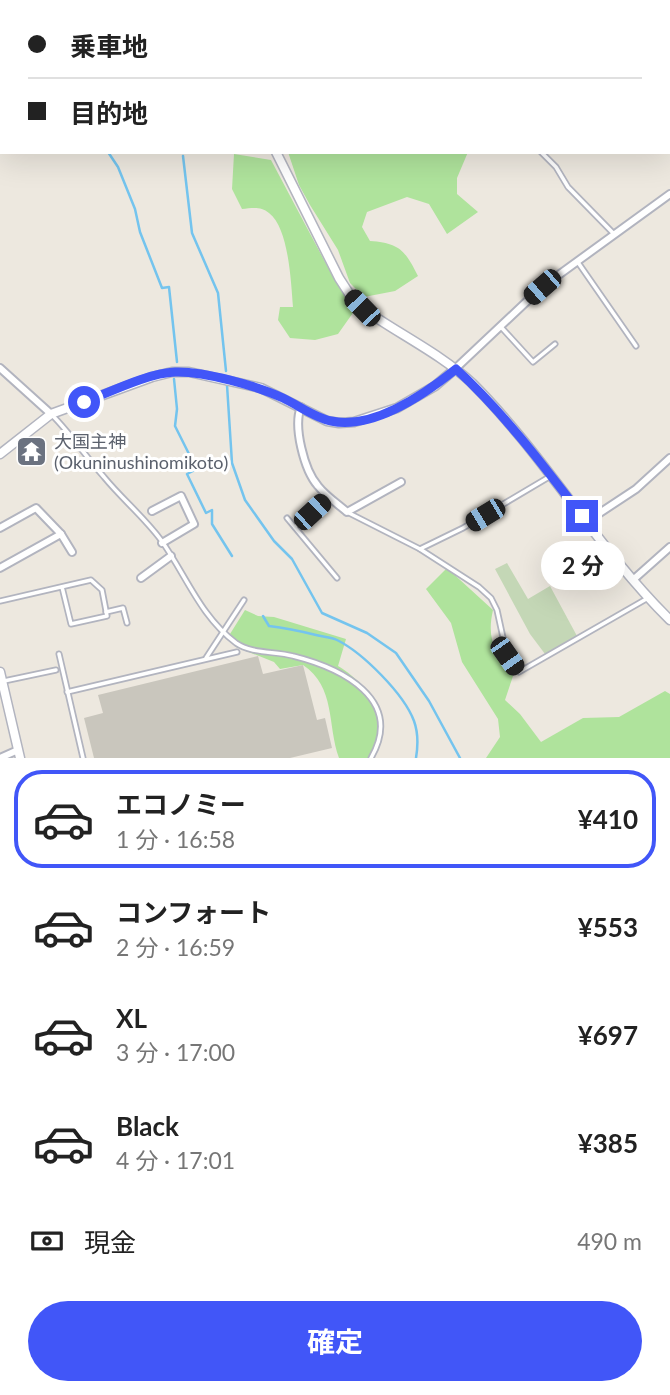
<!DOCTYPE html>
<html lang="ja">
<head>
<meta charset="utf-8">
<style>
	body { margin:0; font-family:Lato,"Noto Sans JP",sans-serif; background:#f2f2f2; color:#222; height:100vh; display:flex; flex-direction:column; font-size:26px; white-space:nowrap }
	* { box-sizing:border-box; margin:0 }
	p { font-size:23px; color:#767676 }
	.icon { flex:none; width:38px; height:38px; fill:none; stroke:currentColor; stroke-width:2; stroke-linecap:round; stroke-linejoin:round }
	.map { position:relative; height:758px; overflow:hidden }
	.sheet { display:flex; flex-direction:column; background:#fff; flex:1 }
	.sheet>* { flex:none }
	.top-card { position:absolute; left:0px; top:0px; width:670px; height:154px; box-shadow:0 7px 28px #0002; display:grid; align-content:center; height:154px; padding:0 28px; background:#fff }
	.end { position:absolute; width:32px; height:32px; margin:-16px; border:9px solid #4156f8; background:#fff; box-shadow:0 0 0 4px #fff }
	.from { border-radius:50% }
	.bubble { position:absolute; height:49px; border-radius:24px; background:#fff; box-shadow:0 7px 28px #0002; font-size:23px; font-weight:700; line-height:49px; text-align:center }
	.car { position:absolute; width:21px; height:42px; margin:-21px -10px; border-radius:9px; box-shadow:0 0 5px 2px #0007; background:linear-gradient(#222 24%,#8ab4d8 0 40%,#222 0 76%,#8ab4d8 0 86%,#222 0) }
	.top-card b { display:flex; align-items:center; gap:24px; height:66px; font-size:26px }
	.top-card b+b { border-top:2px solid #e0e0e0 }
	.top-card i { width:18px; height:18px; background:#222 }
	ul { padding:12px 0 0; list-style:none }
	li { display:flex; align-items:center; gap:21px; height:98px; margin:0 14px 10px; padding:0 14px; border:4px solid transparent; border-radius:28px }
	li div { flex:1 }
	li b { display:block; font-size:26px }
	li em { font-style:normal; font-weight:700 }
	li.active { border-color:#4156f8 }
	li>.icon { width:63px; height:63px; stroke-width:1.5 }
	.pay { display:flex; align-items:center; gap:18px; height:77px; padding:0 28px; font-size:26px }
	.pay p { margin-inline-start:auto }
	.action { display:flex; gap:14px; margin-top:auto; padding:14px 28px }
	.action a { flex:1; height:80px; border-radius:42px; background:#4156f8; color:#fff; font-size:28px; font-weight:700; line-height:80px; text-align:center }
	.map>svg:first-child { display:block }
	.green { fill:#afe39c }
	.cemetery { fill:#c4d7b6 }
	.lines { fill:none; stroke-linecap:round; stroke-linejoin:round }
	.stream { stroke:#74c4ee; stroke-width:2.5 }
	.building { fill:#c9c6bd }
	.service-casing { stroke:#b2b4bf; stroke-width:7 }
	.minor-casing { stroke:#b2b4bf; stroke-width:10 }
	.tertiary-casing { stroke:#b2b4bf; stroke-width:11 }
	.service { stroke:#fff; stroke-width:3.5 }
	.minor { stroke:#fff; stroke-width:6 }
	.tertiary { stroke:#fff; stroke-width:8 }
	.route { stroke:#4156f8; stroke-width:9 }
	.labels { text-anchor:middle; stroke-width:6; stroke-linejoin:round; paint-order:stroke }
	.worship-label { font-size:18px; fill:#5b616d; stroke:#fff; text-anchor:start }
</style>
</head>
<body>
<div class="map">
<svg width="670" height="758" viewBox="0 0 670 758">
	<rect width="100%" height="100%" fill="#ede8df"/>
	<g class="green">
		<path d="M288,152H468L457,178V194L478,212L447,234L429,204L407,197L367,212L362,227L370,241C399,243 405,250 418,276L395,291L364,297L350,283L338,250L310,205L299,185Z"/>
		<path d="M234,154L271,160L332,275L355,310L338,334L315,340L290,338L278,320L280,307H293C291,283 289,228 269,213C261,206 252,208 242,209L232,189Z"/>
		<path d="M447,568L493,610C486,641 496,652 513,676L505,700L520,714L541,742L583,718L619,717L665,691L670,694V758H486L500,737L498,719L462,662L451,623L426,589Z"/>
		<path d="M245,610L258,616L274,617L346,639L338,666C354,675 388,706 383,727C380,737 374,748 369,758H339C327,725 336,687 303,665L280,669L274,662L236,647L230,634Z"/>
	</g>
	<polygon class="cemetery" points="507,563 528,599 550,586 577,636 545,654 530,634 495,569"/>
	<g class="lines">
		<g class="stream">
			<polyline points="108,152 118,167 135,209 140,232 162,288 169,287 177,362"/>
			<polyline points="183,156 192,233 218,293 226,371"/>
			<polyline points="174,379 177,409 175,426 194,464 201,461 203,466 187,474 206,513 212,510 212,524 232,556"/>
			<polyline points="227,385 232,463 245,500 274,541 292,559 322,613 367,633 396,653 429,701 460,758"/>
			<path d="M263,616L269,626C286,628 300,631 316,635C323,637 331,637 337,640C363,653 404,694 414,721C418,732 418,746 416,758"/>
		</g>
	</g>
	<polygon class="building" points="258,656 263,674 303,665 317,720 325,718 332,748 290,758 94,758 84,718 103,713 98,695"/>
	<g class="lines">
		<defs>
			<g id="service">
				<polyline points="0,10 2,12"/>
				<polyline points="668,34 670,33"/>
				<polyline points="0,82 2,80"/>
				<polyline points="668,143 670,144"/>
				<polyline points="541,152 556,167 568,187 614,234"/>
				<polyline points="577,261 636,346"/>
				<polyline points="501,327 533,362 555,344"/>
				<path d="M52,415C71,434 86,457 104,477C122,499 144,517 161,540C186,575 200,616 236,643C252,654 275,651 293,656C341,668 405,699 371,758"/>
				<polyline points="347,512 420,549 463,528 549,477"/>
				<polyline points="287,518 337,578"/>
				<polyline points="295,527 327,497"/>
				<polyline points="420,549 479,587 491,598 497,610 507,656 519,672 648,598"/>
				<polyline points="0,601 91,580 102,590 107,616 71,624 62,587"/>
				<polyline points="106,612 123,608 127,623"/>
				<polyline points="59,654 83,758"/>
				<polyline points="206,658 244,600"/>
				<polyline points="4,681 56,670"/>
				<polyline points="67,692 237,652"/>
			</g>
			<g id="minor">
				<polyline points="75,0 76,2"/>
				<polyline points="185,0 186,2"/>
				<polyline points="228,0 228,2"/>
				<polyline points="311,0 311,2"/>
				<polyline points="340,0 341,2"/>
				<polyline points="396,0 398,2"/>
				<polyline points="103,2 106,0"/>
				<polyline points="419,2 422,0"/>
				<polyline points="668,3 670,4"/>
				<polyline points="0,368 51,414"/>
				<polyline points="455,369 542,287 670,194"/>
				<path d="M301,407C293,426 304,470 318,486C326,496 338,504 347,512L401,482"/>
				<polyline points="152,511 181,496 194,524 162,543"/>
				<polyline points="586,522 636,489 670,458"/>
				<polyline points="0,528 36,508 61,534 72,552"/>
				<polyline points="0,568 61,534"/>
				<polyline points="141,578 171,556"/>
				<polyline points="634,579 670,547"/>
				<polyline points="0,758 18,750"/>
			</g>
			<g id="tertiary">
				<polyline points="269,0 269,2"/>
				<path d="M276,152L339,278L350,295L362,308C397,333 441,354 472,383C545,456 597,548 670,620"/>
				<polyline points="0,454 51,414 152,377 172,372 189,372 261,388 327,421 339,423 354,422 397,408 435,386 455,369"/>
				<polyline points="0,672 20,758"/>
			</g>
		</defs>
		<use href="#service" class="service-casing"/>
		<use href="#minor" class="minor-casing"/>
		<use href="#tertiary" class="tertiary-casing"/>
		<use href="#service" class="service"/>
		<use href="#minor" class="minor"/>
		<use href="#tertiary" class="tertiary"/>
	</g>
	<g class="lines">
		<path class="route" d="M84,402C110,392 148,373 175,372C204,371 257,386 283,398C298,405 315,418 331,421C373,430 425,394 456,369C503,412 543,465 582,516"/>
	</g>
	<defs>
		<symbol id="temple-square" viewBox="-11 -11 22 22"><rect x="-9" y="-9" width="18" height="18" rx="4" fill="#6b7280" stroke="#fff"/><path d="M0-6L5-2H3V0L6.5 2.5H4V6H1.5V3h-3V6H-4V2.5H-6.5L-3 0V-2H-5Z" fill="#fff"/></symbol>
	</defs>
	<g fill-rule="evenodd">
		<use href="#temple-square" x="14" y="434" width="35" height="35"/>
	</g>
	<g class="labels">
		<g class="worship-label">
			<text x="54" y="448">大国主神<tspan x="54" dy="21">(Okuninushinomikoto)</tspan></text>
		</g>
	</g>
</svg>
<i class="end from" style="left:84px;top:402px"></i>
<i class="end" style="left:582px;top:516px"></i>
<div class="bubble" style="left:541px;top:541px;width:84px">2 分</div>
<i class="car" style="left:542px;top:287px;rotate:229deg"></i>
<i class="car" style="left:362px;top:308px;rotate:316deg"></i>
<i class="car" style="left:312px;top:512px;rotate:47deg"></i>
<i class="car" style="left:485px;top:515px;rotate:239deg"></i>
<i class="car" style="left:507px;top:656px;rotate:145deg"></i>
<div class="top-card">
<b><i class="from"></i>乗車地</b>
<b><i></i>目的地</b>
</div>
</div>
<section class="sheet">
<ul>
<li class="active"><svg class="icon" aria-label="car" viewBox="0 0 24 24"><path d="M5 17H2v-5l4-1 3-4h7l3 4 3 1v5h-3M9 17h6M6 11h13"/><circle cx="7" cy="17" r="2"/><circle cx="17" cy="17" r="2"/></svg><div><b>エコノミー</b><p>1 分 · 16:58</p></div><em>¥410</em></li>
<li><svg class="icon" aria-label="car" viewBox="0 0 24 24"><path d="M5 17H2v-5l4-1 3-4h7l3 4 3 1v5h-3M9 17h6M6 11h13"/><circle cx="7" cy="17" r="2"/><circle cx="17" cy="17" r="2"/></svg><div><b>コンフォート</b><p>2 分 · 16:59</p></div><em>¥553</em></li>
<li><svg class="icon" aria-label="car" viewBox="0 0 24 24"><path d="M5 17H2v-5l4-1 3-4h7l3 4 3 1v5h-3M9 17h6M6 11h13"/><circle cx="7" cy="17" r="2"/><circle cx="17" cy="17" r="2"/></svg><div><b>XL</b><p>3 分 · 17:00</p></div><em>¥697</em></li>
<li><svg class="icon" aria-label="car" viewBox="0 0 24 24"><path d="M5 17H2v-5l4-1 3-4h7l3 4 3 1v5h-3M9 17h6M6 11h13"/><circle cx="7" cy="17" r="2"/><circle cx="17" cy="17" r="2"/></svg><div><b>Black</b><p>4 分 · 17:01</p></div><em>¥385</em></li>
</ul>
<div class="pay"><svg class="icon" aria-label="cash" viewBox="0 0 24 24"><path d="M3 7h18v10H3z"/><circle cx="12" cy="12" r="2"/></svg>現金<p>490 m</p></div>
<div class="action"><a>確定</a></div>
</section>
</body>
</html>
